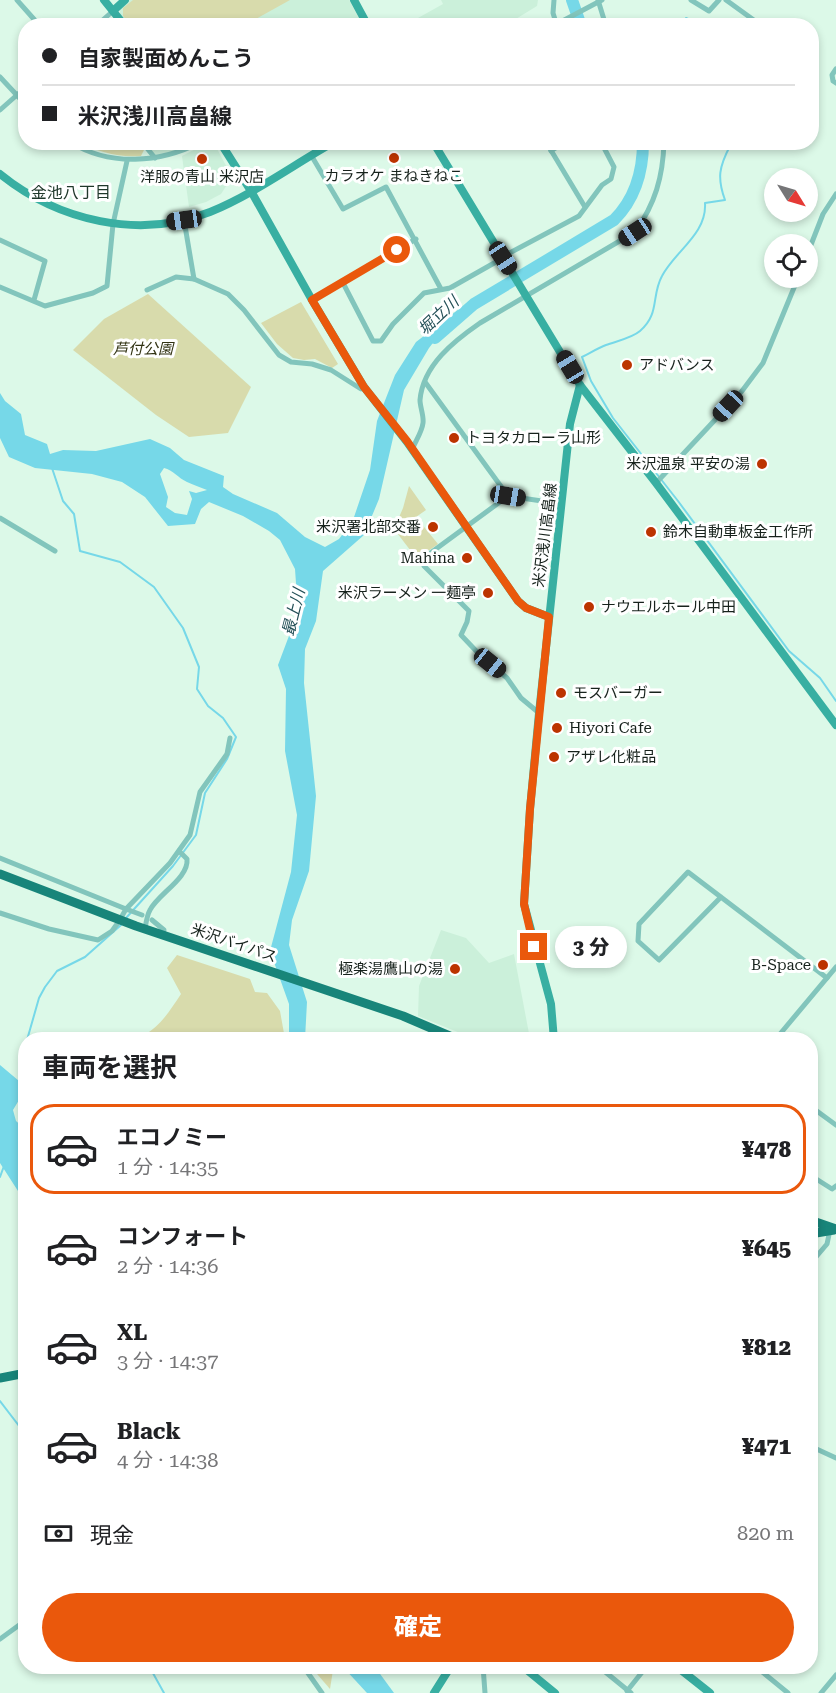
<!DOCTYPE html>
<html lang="ja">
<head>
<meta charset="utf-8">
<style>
	body { margin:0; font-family:"Roboto Serif","Noto Sans JP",serif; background:#f6f6f6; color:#202124; height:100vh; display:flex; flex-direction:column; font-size:22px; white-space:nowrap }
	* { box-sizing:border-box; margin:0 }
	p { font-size:20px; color:#757577 }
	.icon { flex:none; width:33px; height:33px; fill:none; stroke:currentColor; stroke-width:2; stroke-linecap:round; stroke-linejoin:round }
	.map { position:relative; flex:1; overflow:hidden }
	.details { position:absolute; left:18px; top:1032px; width:800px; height:642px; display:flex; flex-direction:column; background:#fff; border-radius:24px; box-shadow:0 3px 9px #0003 }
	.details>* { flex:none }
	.banner { position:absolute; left:18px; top:18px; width:801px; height:132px; border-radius:24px; box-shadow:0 3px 9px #0003; display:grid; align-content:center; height:132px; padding:0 24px; background:#fff }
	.needle { width:39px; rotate:127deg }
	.controls { position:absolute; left:764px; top:168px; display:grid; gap:12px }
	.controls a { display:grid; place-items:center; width:54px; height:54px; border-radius:50%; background:#fff; box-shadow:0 3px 9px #0003; font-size:30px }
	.end { position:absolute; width:27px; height:27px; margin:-14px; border:8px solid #ea580c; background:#fff; box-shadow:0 0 0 3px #fff }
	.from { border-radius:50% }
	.bubble { position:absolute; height:42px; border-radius:21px; background:#fff; box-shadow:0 3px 9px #0003; font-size:20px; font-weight:800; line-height:42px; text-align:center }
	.car { position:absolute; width:18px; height:36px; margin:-18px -9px; border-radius:8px; box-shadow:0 0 4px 2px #0007; background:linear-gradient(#222 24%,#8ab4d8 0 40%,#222 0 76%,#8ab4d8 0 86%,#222 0) }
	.banner b { display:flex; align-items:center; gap:21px; height:57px; font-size:22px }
	.banner b+b { border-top:2px solid #e0e0e0 }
	.banner i { width:15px; height:15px; background:#202124 }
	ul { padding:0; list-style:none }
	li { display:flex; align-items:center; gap:18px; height:90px; margin:0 12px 9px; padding:0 12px; border:3px solid transparent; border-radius:24px }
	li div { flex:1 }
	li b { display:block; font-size:22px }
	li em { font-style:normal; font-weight:800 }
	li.selected { border-color:#ea580c }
	li>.icon { width:54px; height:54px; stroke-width:1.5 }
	h2 { padding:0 24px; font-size:27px; line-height:72px }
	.pay { display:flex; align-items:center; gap:15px; height:66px; padding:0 24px; font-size:22px }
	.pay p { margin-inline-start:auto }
	.button { display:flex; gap:12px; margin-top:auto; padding:12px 24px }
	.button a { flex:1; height:69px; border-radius:36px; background:#ea580c; color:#fff; font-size:24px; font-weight:800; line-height:69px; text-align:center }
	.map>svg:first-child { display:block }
	.built { fill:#cbf0da }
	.green { fill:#d8dbac }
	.water { fill:#76d8e8; fill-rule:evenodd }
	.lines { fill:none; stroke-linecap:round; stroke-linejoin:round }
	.stream { stroke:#76d8e8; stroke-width:2 }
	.river { stroke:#76d8e8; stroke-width:12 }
	.street { stroke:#82c5bc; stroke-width:5 }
	.secondary { stroke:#38afa2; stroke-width:8 }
	.highway { stroke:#18857a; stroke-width:9 }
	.route { stroke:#ea580c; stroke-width:8 }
	.poi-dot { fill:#bc3400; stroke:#fff; stroke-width:2 }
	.labels { text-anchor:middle; stroke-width:6; stroke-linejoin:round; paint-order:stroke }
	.poi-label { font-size:15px; fill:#17221c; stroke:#fff; text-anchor:start }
	.park-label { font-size:15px; font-style:italic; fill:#313212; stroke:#fff }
	.street-label { font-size:15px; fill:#17221c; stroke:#fff }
	.neighbourhood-label { font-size:16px; fill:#20382b; stroke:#fff }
	.water-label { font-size:16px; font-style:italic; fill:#245057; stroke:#fff }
</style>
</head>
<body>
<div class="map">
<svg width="836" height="1693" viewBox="0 0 836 1693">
	<rect width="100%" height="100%" fill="#dcf9e8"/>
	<g class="built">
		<polygon points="130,0 349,0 363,25 128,25 120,16 120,9"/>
		<polygon points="441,0 538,0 537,6 506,25 422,25 418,18 443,4"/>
		<polygon points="144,143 195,143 176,151 155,155"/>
		<polygon points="207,143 215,145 232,177 221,194 206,202 189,207 182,156"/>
		<polygon points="441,930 466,938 489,963 514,954 530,1039 475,1039 418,1016 419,986"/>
	</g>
	<g class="green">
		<polygon points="133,0 290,0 245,25 131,25 123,16 123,8"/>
		<path d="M77,143H140L145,148L141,156C117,158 99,151 77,143Z"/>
		<polygon points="148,294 251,387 228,433 189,437 156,415 73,350 104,319"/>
		<polygon points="301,302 338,364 332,368 315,359 304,360 293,358 277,344 261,323"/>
		<polygon points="409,486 426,510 416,517 438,544 417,559 394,529 403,508"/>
		<path d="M177,955L250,979L255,992L267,993L280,1011L285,1039H142L141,1037C160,1027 169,1012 181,994L167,968Z"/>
		<polygon points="311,1667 330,1667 333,1670 330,1689"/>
	</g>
	<g class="water">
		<path d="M459,309L429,348L404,390L379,499L364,535L323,571L316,621L305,649L304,683L316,796L309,871L292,920L289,945L307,1002L305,1039H289V1004L270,951L291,872L297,815L285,751L286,689L278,665L298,612L295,569L280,540L269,531L243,516L209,502L201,509L195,524L168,526L145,497L122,482L92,474L35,468L9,457L0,438V393L5,401L21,414L25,435L47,444L50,454L63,450L96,451L150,439L170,448L184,460L224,476L223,487L233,494L277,513L305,537L325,547L339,539L353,520L370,470L377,421L395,375L416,342ZM164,468C173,470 178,478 187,482C193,485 200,487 207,490L196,493L189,491L192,499L187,515L175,513L166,507L168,497L160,474Z"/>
		<polygon points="0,1065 25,1086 25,1090 13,1110 16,1121 25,1129 25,1197 18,1191 0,1163"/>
		<polygon points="343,1667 375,1667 394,1693 367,1693"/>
	</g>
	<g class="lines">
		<g class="stream">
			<polyline points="686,18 703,26"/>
			<path d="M727,142L730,146C719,167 717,178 725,200L705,203C707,234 675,251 662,276C651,296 660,314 640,331C632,338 617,341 606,345C598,348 590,353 582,357L591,381L613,418L678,501L789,651L820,678L836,701"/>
			<polyline points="52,468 63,501 74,514 80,551 120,562 154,587 183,628 199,667 197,689 208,706 223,718 236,737 227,759 205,793 196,835 173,866 126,918"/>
			<polyline points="27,1040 39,998 45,987 57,971 85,957 121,925"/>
			<polyline points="21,1085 22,1063 26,1046"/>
			<polyline points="0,1177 4,1166"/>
			<polyline points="0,1401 26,1435"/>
			<polyline points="149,1666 164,1693"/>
		</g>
		<g class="river">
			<polyline points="572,0 581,26"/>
			<path d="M435,338L474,304L614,220C635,199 643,173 643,142"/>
		</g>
		<g class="street">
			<polyline points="17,0 40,26"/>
			<polyline points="554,0 553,13 557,26"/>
			<polyline points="598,0 606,26"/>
			<polyline points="691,0 709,11 719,0"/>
			<polyline points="726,0 762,26"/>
			<polyline points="96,26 113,11"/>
			<polyline points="553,26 602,0"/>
			<polyline points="836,69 832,75 833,81 836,83"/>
			<polyline points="0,77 26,105"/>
			<polyline points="0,110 26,87"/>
			<path d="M70,142C110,167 160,163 201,142"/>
			<polyline points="142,142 155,158"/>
			<polyline points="546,142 585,207"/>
			<polyline points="551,151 565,142"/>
			<polyline points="311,155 343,209 386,187 441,289"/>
			<polyline points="184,220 194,279"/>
			<polyline points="0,240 45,261 34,300"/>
			<polyline points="807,255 823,214 836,194"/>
			<polyline points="502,257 579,216 602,185 611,179 614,167 601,142"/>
			<polyline points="342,281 373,341 381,341 393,324 424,293 450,288 503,258"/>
			<polyline points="0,287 45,306 93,293 107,286 113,224 127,161"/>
			<polyline points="147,290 176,277 194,279 228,294 244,310 279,355 291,362 312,364 331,370 361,389 364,387"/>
			<polyline points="312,300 416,239"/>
			<polyline points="425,382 508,496"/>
			<path d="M412,450C415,442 422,432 423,423C424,416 420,407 420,400C423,365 454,341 480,323L635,232C655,204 663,177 664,142"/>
			<polyline points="656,483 742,391 763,363 798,278"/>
			<polyline points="0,518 55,551"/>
			<polyline points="539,713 521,698 507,678 480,655 461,635 467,622 469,611 424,566 425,557 508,496 562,504"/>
			<polyline points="0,858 126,909 170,863 190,835 200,792 227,754 230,738"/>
			<polyline points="721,897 659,960 638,941 639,924 688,872 827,978"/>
			<polyline points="0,913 49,929 98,940 112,931 117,924"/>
			<polyline points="122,916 126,909 142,915"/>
			<polyline points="152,920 164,930 163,935"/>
			<path d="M145,929C146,923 147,915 150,910C158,894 189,878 187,859L179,851"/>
			<polyline points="775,1040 836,967"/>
			<polyline points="810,1106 836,1125"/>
			<polyline points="810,1175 832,1189 836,1186"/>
			<polyline points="810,1264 827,1244 830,1230"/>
			<polyline points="810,1446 836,1458"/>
			<polyline points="0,1639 22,1623 26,1619"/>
			<polyline points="303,1666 322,1693"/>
			<polyline points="483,1666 485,1693"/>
			<polyline points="598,1666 631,1693"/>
			<polyline points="755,1666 788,1693"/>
			<polyline points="627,1691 647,1666"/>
			<polyline points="821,1693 836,1675"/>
		</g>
		<g class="secondary">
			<polyline points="104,0 125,26"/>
			<polyline points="354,0 368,26"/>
			<polyline points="113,11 125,0"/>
			<polyline points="220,142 251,191 312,300 364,387 407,442 518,601 526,608 549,617"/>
			<polyline points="433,142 580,385 656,483 836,725"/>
			<path d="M0,174C58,221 139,240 210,212C254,194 293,165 334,142"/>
			<polyline points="554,1040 551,1004 524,904 530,809 539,713 570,424 580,385"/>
			<polyline points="522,1666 555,1693"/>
			<polyline points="676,1666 710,1693"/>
			<polyline points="434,1693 451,1666"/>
		</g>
		<g class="highway">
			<polyline points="0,874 136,926 403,1016 459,1040"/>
			<polyline points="810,1220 836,1229"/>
			<polyline points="810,1234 834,1230"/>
			<polyline points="0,1378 26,1373"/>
		</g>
	</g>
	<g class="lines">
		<polyline class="route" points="397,250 312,300 364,387 407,441 518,601 526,608 549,617 530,809 524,904 534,947"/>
	</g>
	<g class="poi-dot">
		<circle cx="394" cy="158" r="6"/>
		<circle cx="202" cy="159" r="6"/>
		<circle cx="627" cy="365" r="6"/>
		<circle cx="454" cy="438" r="6"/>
		<circle cx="762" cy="464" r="6"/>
		<circle cx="433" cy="527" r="6"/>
		<circle cx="651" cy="532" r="6"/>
		<circle cx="467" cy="558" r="6"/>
		<circle cx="488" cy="593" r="6"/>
		<circle cx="589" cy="607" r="6"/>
		<circle cx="561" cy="693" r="6"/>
		<circle cx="557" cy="728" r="6"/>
		<circle cx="554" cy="757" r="6"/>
		<circle cx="823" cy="965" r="6"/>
		<circle cx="455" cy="969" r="6"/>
	</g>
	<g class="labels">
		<g class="poi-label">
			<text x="394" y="181" text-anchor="middle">カラオケ まねきねこ</text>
			<text x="202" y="182" text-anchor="middle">洋服の青山 米沢店</text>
			<text x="639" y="370">アドバンス</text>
			<text x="466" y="443">トヨタカローラ山形</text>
			<text x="750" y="469" text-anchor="end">米沢温泉 平安の湯</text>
			<text x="421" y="532" text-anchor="end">米沢署北部交番</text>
			<text x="663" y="537">鈴木自動車板金工作所</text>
			<text x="455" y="563" text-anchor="end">Mahina</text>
			<text x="476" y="598" text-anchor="end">米沢ラーメン 一麺亭</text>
			<text x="601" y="612">ナウエルホール中田</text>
			<text x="573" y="698">モスバーガー</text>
			<text x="569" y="733">Hiyori Cafe</text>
			<text x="566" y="762">アザレ化粧品</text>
			<text x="811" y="970" text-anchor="end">B-Space</text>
			<text x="443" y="974" text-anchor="end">極楽湯鷹山の湯</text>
		</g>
		<g class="park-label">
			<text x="143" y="354">芦付公園</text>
		</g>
		<g class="street-label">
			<text transform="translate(545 535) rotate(-83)" y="5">米沢浅川高畠線</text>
			<text transform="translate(234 943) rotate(19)" y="5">米沢バイパス</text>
		</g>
		<g class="neighbourhood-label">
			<text x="71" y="198">金池八丁目</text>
		</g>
		<g class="water-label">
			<text transform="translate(438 315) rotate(-43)" y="6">堀立川</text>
			<text transform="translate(293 612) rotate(-76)" y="6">最上川</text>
		</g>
	</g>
</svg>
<div class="controls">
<a><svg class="needle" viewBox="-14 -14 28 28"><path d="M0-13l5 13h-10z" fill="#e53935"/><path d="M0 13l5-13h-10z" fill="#757577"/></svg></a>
<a><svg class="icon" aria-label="locate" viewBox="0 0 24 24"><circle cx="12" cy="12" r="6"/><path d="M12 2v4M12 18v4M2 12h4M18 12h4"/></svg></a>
</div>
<i class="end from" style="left:397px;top:250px"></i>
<i class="end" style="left:534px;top:947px"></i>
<div class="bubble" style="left:555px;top:926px;width:72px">3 分</div>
<i class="car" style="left:184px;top:220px;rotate:262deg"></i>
<i class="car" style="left:635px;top:232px;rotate:237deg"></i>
<i class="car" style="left:503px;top:258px;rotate:147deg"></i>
<i class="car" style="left:570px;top:367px;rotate:329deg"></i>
<i class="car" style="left:728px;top:406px;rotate:223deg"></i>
<i class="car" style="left:508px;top:496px;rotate:99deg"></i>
<i class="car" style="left:490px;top:663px;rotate:129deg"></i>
<div class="banner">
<b><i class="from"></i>自家製面めんこう</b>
<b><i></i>米沢浅川高畠線</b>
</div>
<section class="details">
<h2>車両を選択</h2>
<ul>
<li class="selected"><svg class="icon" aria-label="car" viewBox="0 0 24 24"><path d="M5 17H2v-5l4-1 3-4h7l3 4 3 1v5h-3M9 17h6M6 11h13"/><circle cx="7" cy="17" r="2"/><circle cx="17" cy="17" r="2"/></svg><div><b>エコノミー</b><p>1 分 · 14:35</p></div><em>¥478</em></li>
<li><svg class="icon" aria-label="car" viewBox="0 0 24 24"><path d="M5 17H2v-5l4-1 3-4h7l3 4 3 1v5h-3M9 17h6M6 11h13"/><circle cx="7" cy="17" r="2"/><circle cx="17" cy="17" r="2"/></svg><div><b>コンフォート</b><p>2 分 · 14:36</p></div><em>¥645</em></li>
<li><svg class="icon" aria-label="car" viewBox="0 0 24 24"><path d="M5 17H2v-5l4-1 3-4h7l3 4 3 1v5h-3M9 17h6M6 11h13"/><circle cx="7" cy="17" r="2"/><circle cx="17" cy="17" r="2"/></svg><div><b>XL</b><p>3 分 · 14:37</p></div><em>¥812</em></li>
<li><svg class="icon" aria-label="car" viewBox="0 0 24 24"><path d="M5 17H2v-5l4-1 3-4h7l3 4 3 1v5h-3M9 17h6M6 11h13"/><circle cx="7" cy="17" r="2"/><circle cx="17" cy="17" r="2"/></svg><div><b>Black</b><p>4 分 · 14:38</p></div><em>¥471</em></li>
</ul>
<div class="pay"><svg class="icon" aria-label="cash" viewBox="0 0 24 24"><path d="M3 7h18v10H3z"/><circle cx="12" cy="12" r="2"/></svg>現金<p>820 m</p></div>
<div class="button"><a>確定</a></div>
</section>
</div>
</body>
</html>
